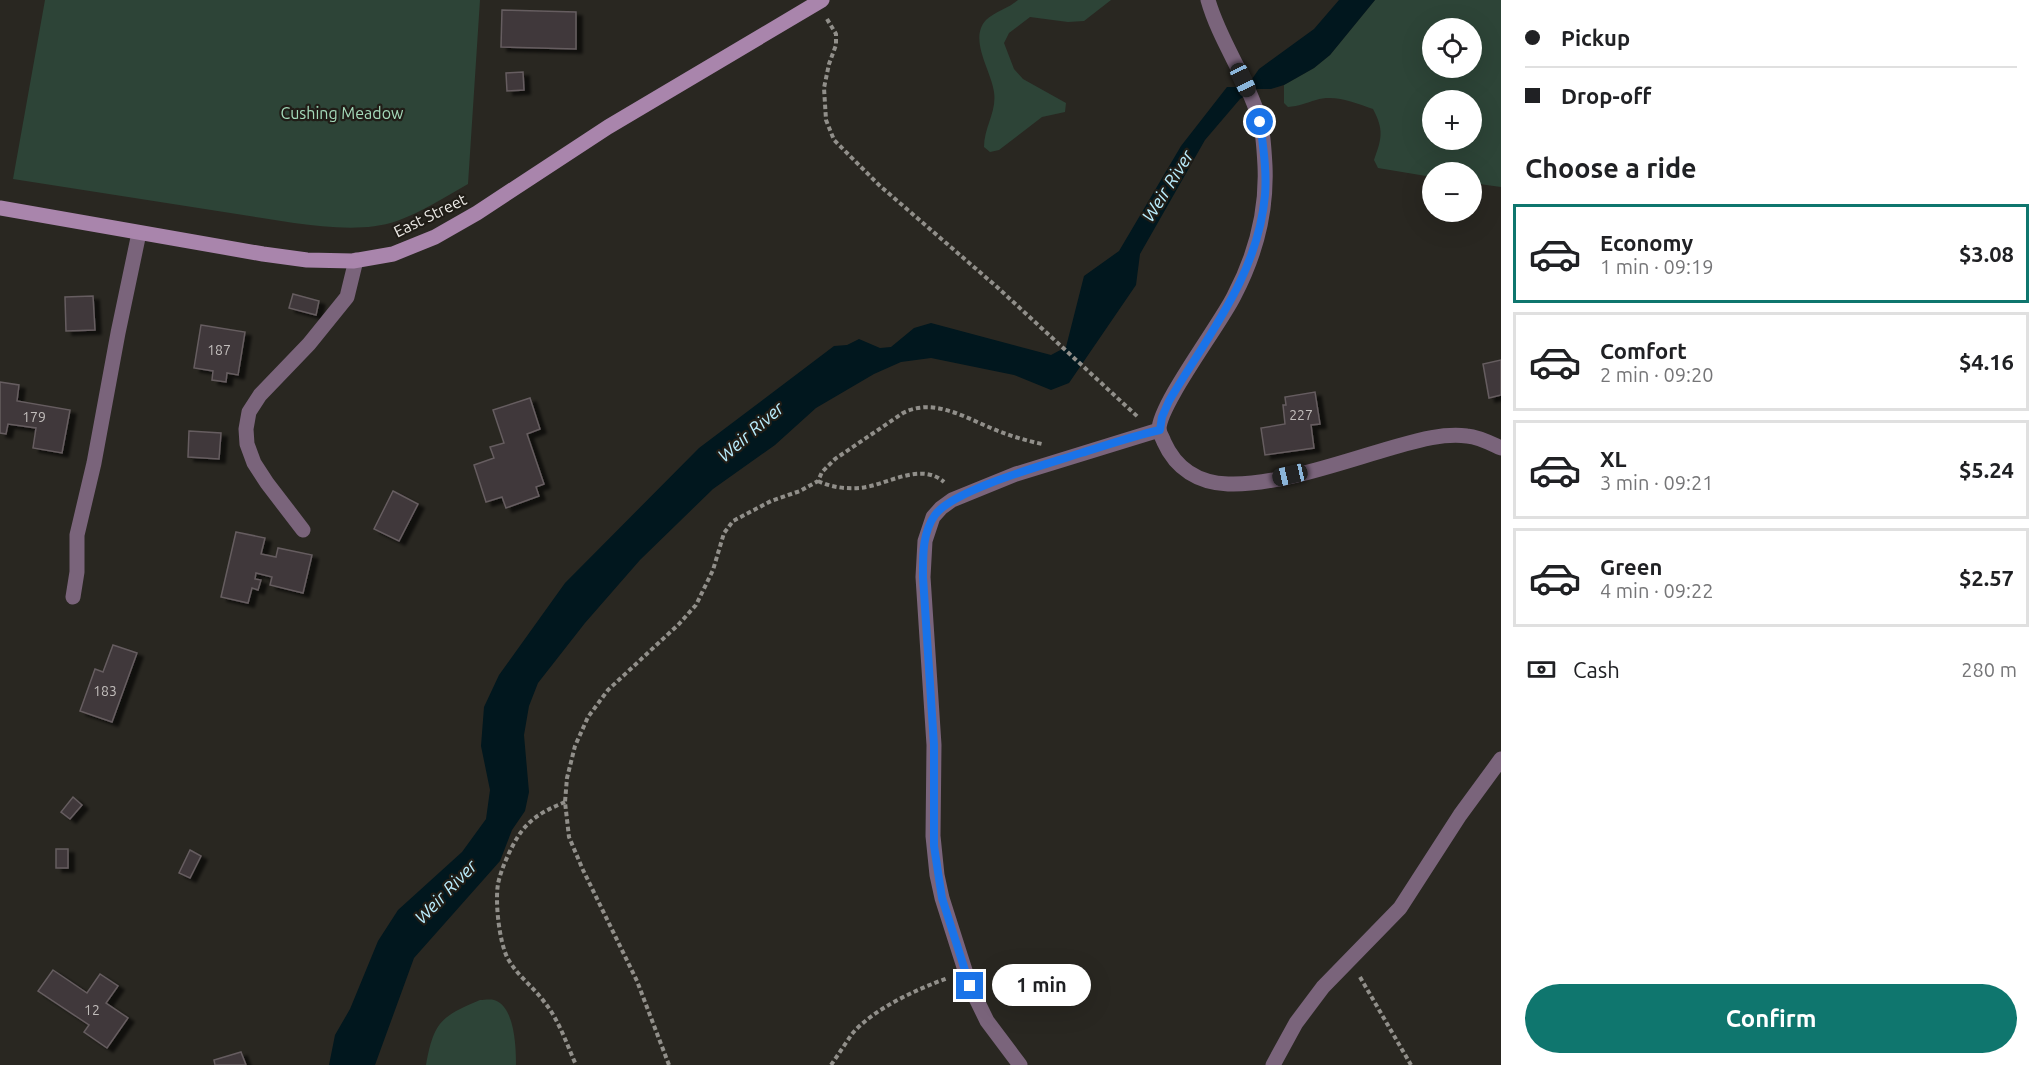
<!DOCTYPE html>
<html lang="en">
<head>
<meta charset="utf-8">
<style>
	body { margin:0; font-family:Ubuntu,sans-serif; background:#f2f2f2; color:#202124; height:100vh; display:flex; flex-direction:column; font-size:22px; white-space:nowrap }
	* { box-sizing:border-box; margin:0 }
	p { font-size:20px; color:#757577 }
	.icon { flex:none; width:33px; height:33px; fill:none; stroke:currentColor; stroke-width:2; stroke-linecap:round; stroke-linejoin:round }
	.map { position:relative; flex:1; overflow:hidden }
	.drawer { display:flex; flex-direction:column; background:#fff; width:540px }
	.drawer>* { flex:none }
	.top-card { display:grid; align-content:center; height:132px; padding:0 24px; background:#fff }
	.controls { position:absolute; left:1422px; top:18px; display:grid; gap:12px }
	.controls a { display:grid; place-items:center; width:60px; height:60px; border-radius:50%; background:#fff; box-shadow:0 6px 24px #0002; font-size:30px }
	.end { position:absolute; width:27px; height:27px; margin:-14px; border:8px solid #1a73e8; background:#fff; box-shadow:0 0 0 3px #fff }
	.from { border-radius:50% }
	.bubble { position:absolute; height:42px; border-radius:21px; background:#fff; box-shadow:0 6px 24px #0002; font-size:20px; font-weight:700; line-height:42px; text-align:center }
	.car { position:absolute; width:18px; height:36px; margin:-18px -9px; border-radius:8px; box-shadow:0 0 4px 2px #0007; background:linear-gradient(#222 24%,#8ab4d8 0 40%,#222 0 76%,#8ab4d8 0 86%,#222 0) }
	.top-card b { display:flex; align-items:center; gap:21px; height:57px; font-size:22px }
	.top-card b+b { border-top:2px solid #e0e0e0 }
	.top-card i { width:15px; height:15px; background:#202124 }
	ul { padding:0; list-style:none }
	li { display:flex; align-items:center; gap:18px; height:99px; margin:0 12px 9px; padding:0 12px; border:3px solid #e0e0e0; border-radius:0px }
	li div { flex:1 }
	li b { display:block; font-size:22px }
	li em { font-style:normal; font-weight:700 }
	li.current { border-color:#0f766e }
	li>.icon { width:54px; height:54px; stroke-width:1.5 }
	h2 { padding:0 24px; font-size:27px; line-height:72px }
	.pay { display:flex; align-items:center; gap:15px; height:66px; padding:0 24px; font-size:22px }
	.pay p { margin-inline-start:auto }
	.primary-button { display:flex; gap:12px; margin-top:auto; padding:12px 24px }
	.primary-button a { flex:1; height:69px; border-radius:36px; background:#0f766e; color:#fff; font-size:24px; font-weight:700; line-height:69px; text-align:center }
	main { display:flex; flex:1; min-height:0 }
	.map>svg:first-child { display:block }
	.green { fill:#2d4437; fill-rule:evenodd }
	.water { fill:#01171e }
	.building { fill:#3f383a; stroke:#665d60; stroke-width:1.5; filter:url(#shadow) }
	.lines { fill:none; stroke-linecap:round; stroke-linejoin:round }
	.path { stroke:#918f8a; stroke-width:4; stroke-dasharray:4.5 3; stroke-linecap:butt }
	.service { stroke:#7a647b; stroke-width:15 }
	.secondary { stroke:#a985ac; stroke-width:15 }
	.route { stroke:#1a73e8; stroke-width:8 }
	.labels { text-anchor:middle; stroke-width:4.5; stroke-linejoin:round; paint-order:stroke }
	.number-label { font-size:14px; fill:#c2bebc }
	.park-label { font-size:16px; fill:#a4daba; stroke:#201d17 }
	.street-label { font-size:16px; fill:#edebe7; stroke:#201d17 }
	.water-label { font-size:18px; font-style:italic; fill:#baedfd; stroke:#201d17 }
</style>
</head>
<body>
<main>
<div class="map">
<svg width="1501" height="1065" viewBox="0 0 1501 1065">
	<defs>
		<filter id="shadow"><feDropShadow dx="6" dy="4" stdDeviation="1.5" flood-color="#0009"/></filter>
	</defs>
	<rect width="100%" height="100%" fill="#292721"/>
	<g class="green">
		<path d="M45,0H480L468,184C445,197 422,212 397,221C364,232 328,227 294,223L13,179Z"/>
		<path d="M1018,0H1111L1084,21L1068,22L1030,17L1009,33L1004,43L1014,69L1023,79L1066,103L1065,112L1042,117L999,150L990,152L984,147C984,127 997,112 994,92C992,72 968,39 986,20C994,12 1009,8 1018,0Z"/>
		<path d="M1375,0H1501V187L1472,183V172H1432V177L1378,168L1374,160C1382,138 1384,130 1373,109C1355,103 1335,94 1316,100C1306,103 1299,106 1288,107L1284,103V85L1314,68L1330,55ZM1432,28H1472V68H1432ZM1432,100H1472V140H1432Z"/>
		<path d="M480,1000C484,1000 490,999 494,1000C515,1006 516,1048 516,1065H426C434,1022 440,1017 480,1000Z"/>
	</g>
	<polygon class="water" points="1339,0 1375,0 1330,55 1314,68 1284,85 1271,89 1257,89 1240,99 1205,140 1140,254 1136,285 1069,383 1051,390 1014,375 931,358 901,362 874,374 816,408 775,445 713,489 640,560 585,623 538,683 529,706 524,735 529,792 525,811 512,830 500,861 414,958 375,1065 329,1065 335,1035 350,1009 378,941 398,910 462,852 486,819 490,790 481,746 484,707 499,675 565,583 699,448 834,346 847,345 859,339 880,348 891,347 914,328 931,323 1051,355 1066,347 1084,276 1119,251 1181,146 1227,87 1237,87 1252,79 1259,69 1314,29"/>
	<g class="building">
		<polygon points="502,10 576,12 576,49 501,47"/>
		<polygon points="523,72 524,90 507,91 506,73"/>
		<polygon points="293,294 319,301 316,315 289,308"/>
		<polygon points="93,296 95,330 66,331 65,297"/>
		<polygon points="201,325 245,332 238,375 227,373 226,382 212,380 213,371 194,368"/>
		<polygon points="1501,360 1501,395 1489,398 1483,364"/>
		<polygon points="0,382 19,385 17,401 70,410 62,453 33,448 36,428 8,424 6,434 0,433"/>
		<polygon points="1315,392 1320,424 1311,425 1314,448 1265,455 1261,428 1285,424 1283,405 1286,405 1285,397"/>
		<polygon points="530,398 540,429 527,434 544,484 536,487 539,496 506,508 502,497 486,502 474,465 494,458 490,447 504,443 493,410"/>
		<polygon points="189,431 221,433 219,459 188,457"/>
		<polygon points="393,491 418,504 399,541 374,529"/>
		<polygon points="236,532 265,538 261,554 276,557 278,548 312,555 303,593 270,585 272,577 256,573 255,579 261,580 258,590 252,588 248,603 221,597"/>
		<polygon points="113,645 137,653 112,722 80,711 95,669 103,672"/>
		<polygon points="73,797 82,805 70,819 61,812"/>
		<rect x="56" y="849" width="12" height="19"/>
		<polygon points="190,850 201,856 190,878 179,873"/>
		<polygon points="53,970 87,993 100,974 118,986 106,1003 128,1018 107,1048 84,1032 89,1025 38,991"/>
		<polygon points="241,1052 246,1065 215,1065 214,1060"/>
	</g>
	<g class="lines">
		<g class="path">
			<polyline points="827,19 836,34 836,45 829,64 824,88 826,120 834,140 879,185 997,287 1138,417"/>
			<path d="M818,481C831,487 844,489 859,488C886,486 920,461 944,482"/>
			<path d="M565,802C551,808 537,814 526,826C515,837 501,868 498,884C495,902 499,940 507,957C517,976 533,986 545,1003C559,1020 567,1045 576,1065"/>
			<polyline points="1360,977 1411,1065"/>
			<path d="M669,1065L637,981L583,870L569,837L565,802L567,778L575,746L588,717L608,690L679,624L696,605L713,570L724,533L733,521L771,501L800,491L818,481L822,472L835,459L903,413C936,396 970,421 1001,432C1014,437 1028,441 1042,444"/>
			<path d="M831,1065C838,1055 845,1044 852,1034C873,1009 917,989 948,978"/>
		</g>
		<g class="service">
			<path d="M1208,0C1219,39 1244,73 1257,112C1263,128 1264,148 1265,166C1267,211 1255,256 1234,296C1221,323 1158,406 1159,430C1160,434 1163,439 1164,442C1176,469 1199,483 1228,484C1276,486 1345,461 1391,448C1416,441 1441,433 1467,436C1479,437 1490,443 1501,448"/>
			<polyline points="303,530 267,483 254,463 247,444 246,429 249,412 260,395 309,344 347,297 356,260"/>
			<polyline points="73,597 77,572 77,535 94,463 118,333 139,233"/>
			<polyline points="1020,1065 987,1021 970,986 942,898 937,875 933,836 934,745 923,577 925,541 933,517 941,508 952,500 1016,474 1159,430"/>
			<polyline points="1273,1065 1296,1023 1323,987 1400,908 1460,815 1501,759"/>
		</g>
		<polyline class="secondary" points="0,208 263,254 307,260 353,261 393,254 435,237 477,213 608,127 822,0"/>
	</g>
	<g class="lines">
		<path class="route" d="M970,986L942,898L934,846V745L923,577C923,557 922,533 935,515C954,489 1048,464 1081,453C1107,445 1133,436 1160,430L1162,417L1169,401C1208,335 1258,275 1265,195C1267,171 1263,146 1260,122"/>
	</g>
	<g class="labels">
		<g class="number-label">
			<text x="219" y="355">187</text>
			<text x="1301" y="420">227</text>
			<text x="34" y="422">179</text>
			<text x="105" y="696">183</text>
			<text x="92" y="1015">12</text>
		</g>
		<g class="park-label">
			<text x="342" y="119">Cushing Meadow</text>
		</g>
		<g class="street-label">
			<text transform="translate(430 215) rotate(-26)" y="6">East Street</text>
		</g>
		<g class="water-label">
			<text transform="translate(1168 186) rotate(-58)" y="6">Weir River</text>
			<text transform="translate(751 432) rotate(-41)" y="6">Weir River</text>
			<text transform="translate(446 892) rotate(-46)" y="6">Weir River</text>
		</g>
	</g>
</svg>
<div class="controls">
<a><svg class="icon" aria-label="locate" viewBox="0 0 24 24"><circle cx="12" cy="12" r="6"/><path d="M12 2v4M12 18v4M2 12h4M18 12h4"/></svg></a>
<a>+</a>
<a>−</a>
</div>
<i class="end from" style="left:1260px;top:122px"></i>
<i class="end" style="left:970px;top:986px"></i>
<div class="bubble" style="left:992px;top:964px;width:99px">1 min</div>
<i class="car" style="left:1243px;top:80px;rotate:155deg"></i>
<i class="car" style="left:1290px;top:475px;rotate:257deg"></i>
</div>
<section class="drawer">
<div class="top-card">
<b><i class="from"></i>Pickup</b>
<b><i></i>Drop-off</b>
</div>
<h2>Choose a ride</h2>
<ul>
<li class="current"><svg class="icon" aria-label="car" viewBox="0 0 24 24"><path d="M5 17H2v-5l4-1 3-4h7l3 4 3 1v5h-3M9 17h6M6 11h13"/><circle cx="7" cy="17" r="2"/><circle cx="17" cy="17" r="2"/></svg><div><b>Economy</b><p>1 min · 09:19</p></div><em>$3.08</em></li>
<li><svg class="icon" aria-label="car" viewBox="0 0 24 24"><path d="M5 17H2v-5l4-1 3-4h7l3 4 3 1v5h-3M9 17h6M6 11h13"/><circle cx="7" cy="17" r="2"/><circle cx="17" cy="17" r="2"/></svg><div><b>Comfort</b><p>2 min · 09:20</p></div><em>$4.16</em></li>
<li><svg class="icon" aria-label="car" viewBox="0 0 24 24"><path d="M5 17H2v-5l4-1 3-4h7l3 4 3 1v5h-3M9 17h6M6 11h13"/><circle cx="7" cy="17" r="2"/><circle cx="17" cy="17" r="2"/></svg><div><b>XL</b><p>3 min · 09:21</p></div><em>$5.24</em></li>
<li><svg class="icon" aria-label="car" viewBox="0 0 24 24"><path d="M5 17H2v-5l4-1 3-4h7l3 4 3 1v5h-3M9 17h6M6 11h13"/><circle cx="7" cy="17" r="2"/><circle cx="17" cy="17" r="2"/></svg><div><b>Green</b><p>4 min · 09:22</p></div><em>$2.57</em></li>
</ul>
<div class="pay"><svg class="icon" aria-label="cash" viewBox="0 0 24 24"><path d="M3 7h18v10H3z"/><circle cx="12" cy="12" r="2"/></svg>Cash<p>280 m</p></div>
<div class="primary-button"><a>Confirm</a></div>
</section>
</main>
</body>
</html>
